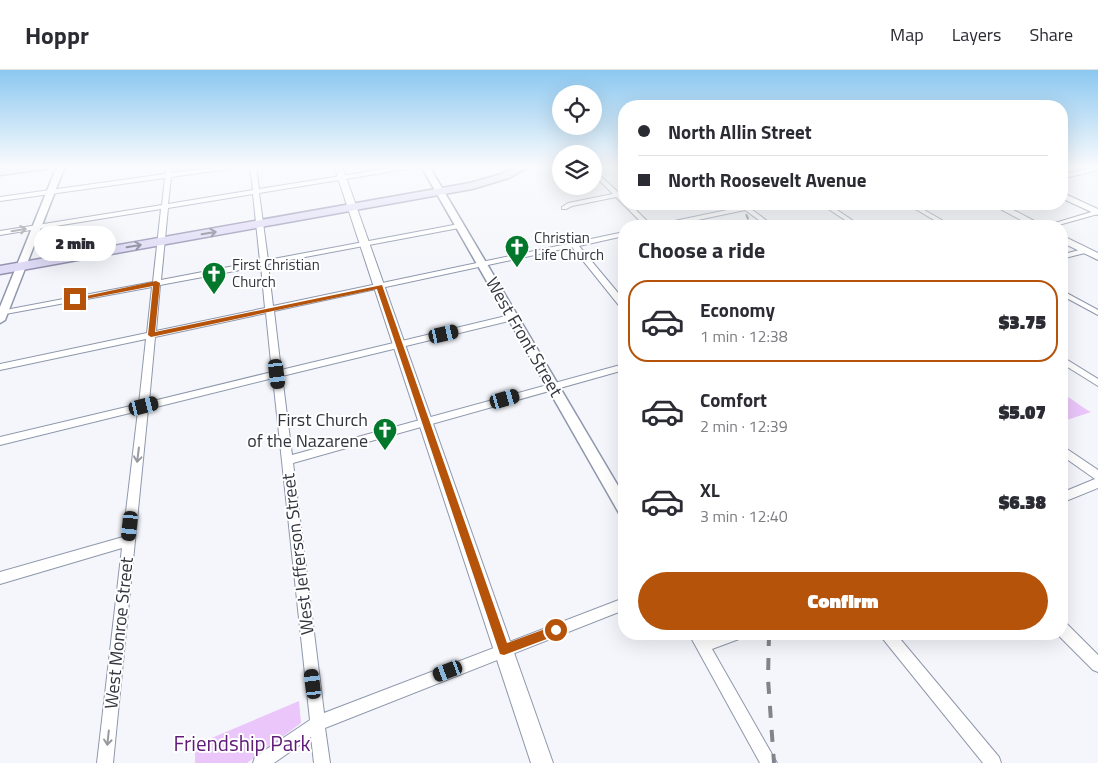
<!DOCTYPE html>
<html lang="en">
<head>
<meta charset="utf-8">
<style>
	body { margin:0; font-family:"Titillium Web",sans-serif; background:#f2f2f3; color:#2b2b33; height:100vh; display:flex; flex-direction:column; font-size:19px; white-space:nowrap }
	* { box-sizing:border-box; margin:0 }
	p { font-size:16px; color:#7c7c81 }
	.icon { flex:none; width:28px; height:28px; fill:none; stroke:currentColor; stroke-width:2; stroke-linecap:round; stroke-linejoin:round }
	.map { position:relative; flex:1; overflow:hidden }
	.drawer { position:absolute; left:618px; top:150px; width:450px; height:420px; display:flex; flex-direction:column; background:#fff; border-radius:20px; box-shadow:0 5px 20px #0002 }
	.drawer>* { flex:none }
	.banner { position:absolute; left:618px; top:30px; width:450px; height:110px; border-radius:20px; box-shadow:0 5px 20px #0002; display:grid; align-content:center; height:110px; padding:0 20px; background:#fff }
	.fabs { position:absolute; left:552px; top:15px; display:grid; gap:10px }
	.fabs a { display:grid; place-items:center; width:50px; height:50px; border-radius:50%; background:#fff; box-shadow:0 5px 20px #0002; font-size:25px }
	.end { position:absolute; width:22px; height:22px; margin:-11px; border:6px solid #b45309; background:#fff; box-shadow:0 0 0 2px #fff }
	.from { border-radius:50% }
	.bubble { position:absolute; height:35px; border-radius:18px; background:#fff; box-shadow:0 5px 20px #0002; font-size:16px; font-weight:800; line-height:35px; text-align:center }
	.car { position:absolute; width:15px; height:30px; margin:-15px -8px; border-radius:6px; box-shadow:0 0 4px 1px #0007; background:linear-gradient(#222 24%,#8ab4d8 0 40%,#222 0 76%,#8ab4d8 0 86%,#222 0) }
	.banner b { display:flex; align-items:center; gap:18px; height:48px; font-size:19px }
	.banner b+b { border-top:1px solid #e1e1e2 }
	.banner i { width:12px; height:12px; background:#2b2b33 }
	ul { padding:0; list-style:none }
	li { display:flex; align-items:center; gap:15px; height:82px; margin:0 10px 8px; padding:0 10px; border:2px solid transparent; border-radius:20px }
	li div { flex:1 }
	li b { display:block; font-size:19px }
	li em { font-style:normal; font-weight:800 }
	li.active { border-color:#b45309 }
	li>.icon { width:45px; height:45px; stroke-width:1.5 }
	h2 { padding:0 20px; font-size:22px; line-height:60px }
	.cta { display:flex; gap:10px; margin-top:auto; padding:10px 20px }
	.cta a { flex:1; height:58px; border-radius:30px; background:#b45309; color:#fff; font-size:20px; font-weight:800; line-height:58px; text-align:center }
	header { display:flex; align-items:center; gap:30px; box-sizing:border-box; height:70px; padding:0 25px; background:#fff; border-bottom:1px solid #e1e1e2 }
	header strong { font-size:24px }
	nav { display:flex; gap:28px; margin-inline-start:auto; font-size:18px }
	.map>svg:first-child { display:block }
	.green { fill:#eac6fa }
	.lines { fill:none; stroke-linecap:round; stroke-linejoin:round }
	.minor-casing { stroke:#8e97ac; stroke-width:2 }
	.tertiary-casing { stroke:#8e97ac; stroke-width:3 }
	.secondary-casing { stroke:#8e97ac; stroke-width:2 }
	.primary-casing { stroke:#9592b2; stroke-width:3 }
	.minor { fill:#fff; fill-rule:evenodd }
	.tertiary { fill:#fff; fill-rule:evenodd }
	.secondary { fill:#fff; fill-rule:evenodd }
	.primary { fill:#dfdbf6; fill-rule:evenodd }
	.rail-far1 { stroke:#82848c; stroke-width:2; stroke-dasharray:5.5 5.5; stroke-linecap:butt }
	.rail { stroke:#82848c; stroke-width:4; stroke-dasharray:12 12; stroke-linecap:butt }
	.oneway { stroke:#999a9f }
	.oneway2 { stroke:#808091 }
	.route { fill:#b45309 }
	.labels { text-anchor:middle; stroke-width:4; stroke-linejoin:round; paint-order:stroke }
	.far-poi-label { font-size:15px; fill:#33363f; stroke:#fff; text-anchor:start }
	.street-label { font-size:18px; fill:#33363f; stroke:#fff }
	.poi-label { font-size:18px; fill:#33363f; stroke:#fff; text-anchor:end }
	.near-park-label { font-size:21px; fill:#601a78; stroke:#fff }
</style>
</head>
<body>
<header>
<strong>Hoppr</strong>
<nav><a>Map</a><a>Layers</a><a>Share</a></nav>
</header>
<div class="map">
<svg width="1098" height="693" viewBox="0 0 1098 693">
	<rect width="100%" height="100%" fill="#f4f6fb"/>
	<g class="green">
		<polygon points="1061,322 1087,340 1091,342 1061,352"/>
		<polygon points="299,631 301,653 247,693 195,693 195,675"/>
	</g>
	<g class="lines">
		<defs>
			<g id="minor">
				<path d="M166,96H172L171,103L224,96H237L234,98L171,107L168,134L253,120L250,96H256L259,119L404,96H416L413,98L259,123L268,190L459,154L462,156L459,158L268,194L273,236L624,162V166L579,176L624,230V238H621L572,177L274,241L281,300L514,244L518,247L517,249L282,306L292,385L624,294V300L293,393L324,643L624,528V540L325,658L330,693H314L311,667L274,693H253L255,687L310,650L273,308L148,339L113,693H97L122,478L0,514V502L123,467L138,341L0,375V367L139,334L146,269L0,300V294L147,263L152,217L0,245V241L153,212L161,139L0,165V161L162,135L165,108L0,131V127L165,104ZM253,124L260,191L161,210L168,138ZM261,196L265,238L156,261L160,215ZM266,243L272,302L149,332L155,267Z"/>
				<polygon points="1098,96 1098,100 1061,109 1061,105"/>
				<polygon points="594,100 619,123 624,122 624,134 630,134 652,156 645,156 616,127 572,136 566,139 562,139 562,137 568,133 613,124 594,105"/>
				<polygon points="756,134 767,134 766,135 751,139 774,156 767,156 745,140 669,156 657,156 660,154"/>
				<polygon points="821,134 828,134 861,156 854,156"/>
				<polygon points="907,134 914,134 952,156 944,156"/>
				<polygon points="1098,140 1098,144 1055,156 1045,156"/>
				<polygon points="1086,178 1090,180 1089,182 1061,189 1061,185"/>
				<polygon points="1061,220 1098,240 1098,245 1061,225"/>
				<polygon points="1061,286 1098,309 1098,316 1061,293"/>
				<polygon points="1061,375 1098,400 1098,418 1061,433 1061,423 1095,409 1061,385"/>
				<polygon points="1061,552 1066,553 1098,585 1098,602 1093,600 1057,564 1061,564"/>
				<polygon points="689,564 703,564 706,568 717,564 741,564 739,569 712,579 777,693 760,693"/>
				<polygon points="881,564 896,564 999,687 1001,693 983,693 883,569"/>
			</g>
			<g id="tertiary">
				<polygon points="57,96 65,96 5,250 0,253 0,237"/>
				<polygon points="421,96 429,96 624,426 624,445 619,443"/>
			</g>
			<g id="secondary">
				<polygon points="334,96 342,96 553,693 531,693"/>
				<polygon points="1061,122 1098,139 1098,145 1061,128"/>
				<polygon points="991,134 1002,134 1044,156 1032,156"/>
				<polygon points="1061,165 1098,183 1098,190 1061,172"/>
			</g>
			<g id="primary">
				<polygon points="26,96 50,96 45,99 0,105 0,99"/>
				<polygon points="518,96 530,96 509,108 472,119 0,204 0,196 470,113 501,104"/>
			</g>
		</defs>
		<use href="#minor" class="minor-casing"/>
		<use href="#tertiary" class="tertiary-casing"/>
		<use href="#secondary" class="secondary-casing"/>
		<use href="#primary" class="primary-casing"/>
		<use href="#minor" class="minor"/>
		<use href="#tertiary" class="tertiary"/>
		<use href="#secondary" class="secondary"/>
		<use href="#primary" class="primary"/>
		<polyline class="rail-far1" points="742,134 751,156"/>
		<polyline class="rail" points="769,564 768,609 774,693"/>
	</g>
	<defs><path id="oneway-shaft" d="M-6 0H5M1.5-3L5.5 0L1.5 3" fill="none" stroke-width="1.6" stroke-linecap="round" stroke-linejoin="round" transform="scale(1.25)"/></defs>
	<g class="oneway">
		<use href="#oneway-shaft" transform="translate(19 160) rotate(-9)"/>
		<use href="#oneway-shaft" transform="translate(138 385) rotate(97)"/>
		<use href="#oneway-shaft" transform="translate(108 668) rotate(96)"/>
	</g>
	<g class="oneway2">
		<use href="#oneway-shaft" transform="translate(209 163) rotate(-10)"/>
		<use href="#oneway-shaft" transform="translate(134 176) rotate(-10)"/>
	</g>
	<linearGradient id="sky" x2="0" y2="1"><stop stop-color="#8cc8f0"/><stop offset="0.5" stop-color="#fafbfd"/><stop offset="1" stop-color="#fafbfd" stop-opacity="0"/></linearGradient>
	<rect width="1098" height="193" fill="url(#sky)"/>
	<polygon class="route" points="156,211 160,213 155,262 382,215 507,573 556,555 560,556 561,560 560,564 504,585 500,584 377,219 151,267 148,265 153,216 75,231 72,229"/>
	<defs>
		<symbol id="church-pin" viewBox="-11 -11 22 30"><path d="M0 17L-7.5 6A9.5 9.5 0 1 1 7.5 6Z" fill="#03772c" stroke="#fff"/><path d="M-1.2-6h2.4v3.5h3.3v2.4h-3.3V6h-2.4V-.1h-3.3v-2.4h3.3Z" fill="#fff"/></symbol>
	</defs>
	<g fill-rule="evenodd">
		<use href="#church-pin" x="503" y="163" width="28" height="38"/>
		<use href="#church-pin" x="200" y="190" width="28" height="38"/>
		<use href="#church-pin" x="371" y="346" width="28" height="38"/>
	</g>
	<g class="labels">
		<g class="far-poi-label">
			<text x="534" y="173">Christian<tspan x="534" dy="17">Life Church</tspan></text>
			<text x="232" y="200">First Christian<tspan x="232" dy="17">Church</tspan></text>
		</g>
		<g class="street-label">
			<text transform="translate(524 267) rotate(60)" y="6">West Front Street</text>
			<text transform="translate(298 484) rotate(-97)" y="6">West Jefferson Street</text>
			<text transform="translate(119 563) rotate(-84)" y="6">West Monroe Street</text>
		</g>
		<g class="poi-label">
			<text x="368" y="356">First Church<tspan x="368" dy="21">of the Nazarene</tspan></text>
		</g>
		<g class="near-park-label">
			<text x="242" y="681">Friendship Park</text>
		</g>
	</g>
</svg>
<div class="fabs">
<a><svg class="icon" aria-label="locate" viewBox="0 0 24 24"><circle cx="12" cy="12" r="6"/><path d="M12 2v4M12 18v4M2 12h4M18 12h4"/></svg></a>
<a><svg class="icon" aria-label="layers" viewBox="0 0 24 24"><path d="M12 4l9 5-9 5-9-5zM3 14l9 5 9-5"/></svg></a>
</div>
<i class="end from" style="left:556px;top:560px"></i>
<i class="end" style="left:75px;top:229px"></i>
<div class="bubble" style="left:34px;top:156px;width:82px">2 min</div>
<i class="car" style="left:444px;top:264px;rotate:77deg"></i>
<i class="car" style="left:277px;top:304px;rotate:173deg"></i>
<i class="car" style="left:505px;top:329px;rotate:74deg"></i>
<i class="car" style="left:144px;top:336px;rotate:76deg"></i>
<i class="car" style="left:130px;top:456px;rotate:186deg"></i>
<i class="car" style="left:448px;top:601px;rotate:249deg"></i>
<i class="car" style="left:313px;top:614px;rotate:353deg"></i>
<div class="banner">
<b><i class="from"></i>North Allin Street</b>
<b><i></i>North Roosevelt Avenue</b>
</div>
<section class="drawer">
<h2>Choose a ride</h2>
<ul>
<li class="active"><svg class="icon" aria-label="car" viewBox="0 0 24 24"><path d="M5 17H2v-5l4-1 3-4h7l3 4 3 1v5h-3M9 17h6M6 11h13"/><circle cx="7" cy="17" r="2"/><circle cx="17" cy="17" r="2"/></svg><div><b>Economy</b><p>1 min · 12:38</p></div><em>$3.75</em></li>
<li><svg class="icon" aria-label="car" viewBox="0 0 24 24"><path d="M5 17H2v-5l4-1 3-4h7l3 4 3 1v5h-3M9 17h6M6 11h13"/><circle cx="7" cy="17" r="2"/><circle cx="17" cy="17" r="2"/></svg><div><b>Comfort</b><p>2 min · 12:39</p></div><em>$5.07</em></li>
<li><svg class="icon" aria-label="car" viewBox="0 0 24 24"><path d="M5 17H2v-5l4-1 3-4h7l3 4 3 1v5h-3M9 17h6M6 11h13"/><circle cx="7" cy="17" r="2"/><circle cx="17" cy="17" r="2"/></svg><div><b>XL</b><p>3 min · 12:40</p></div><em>$6.38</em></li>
</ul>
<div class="cta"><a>Confirm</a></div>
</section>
</div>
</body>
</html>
